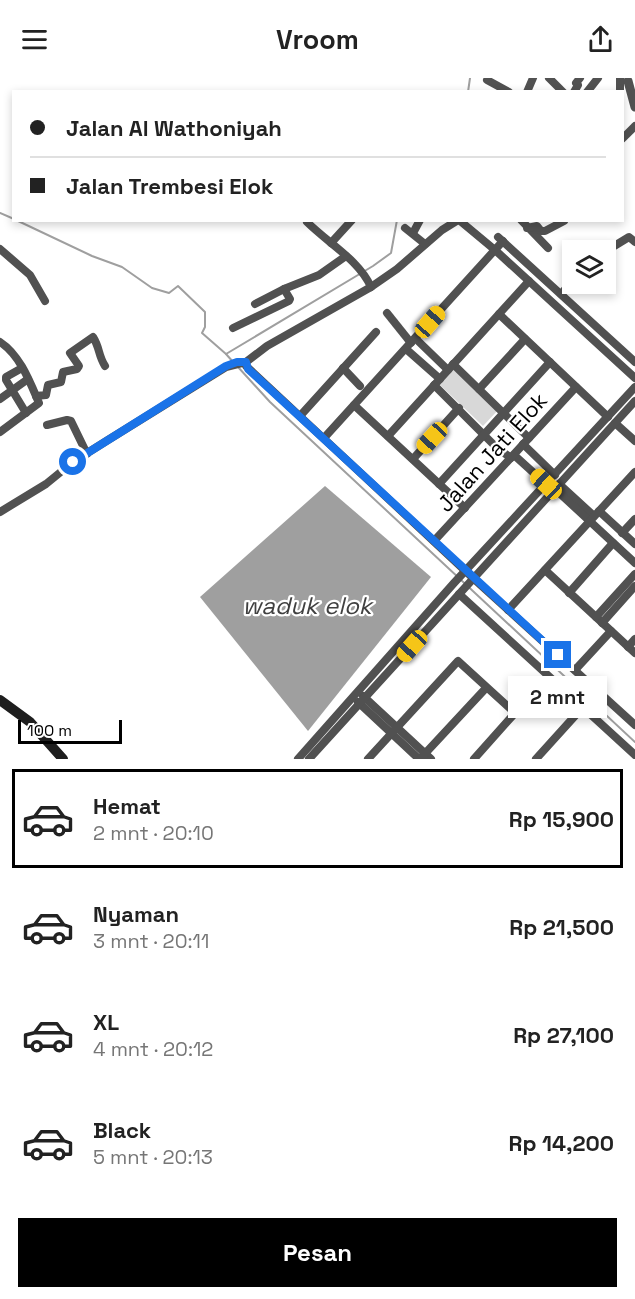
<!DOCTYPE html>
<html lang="id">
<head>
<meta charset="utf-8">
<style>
	body { margin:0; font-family:"Space Grotesk",sans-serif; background:#f2f2f2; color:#222; height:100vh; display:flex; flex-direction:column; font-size:22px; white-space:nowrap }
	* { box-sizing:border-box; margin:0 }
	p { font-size:20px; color:#767676 }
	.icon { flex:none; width:33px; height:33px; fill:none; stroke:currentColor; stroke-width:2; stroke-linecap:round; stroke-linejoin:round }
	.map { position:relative; height:681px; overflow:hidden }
	.details { display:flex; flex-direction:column; background:#fff; flex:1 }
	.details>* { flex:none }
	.banner { position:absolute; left:12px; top:12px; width:612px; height:132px; border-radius:0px; box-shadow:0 3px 9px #0003; display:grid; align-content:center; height:132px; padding:0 18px; background:#fff }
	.controls { position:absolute; left:562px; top:162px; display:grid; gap:12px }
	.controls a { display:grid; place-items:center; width:54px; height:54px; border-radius:0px; background:#fff; box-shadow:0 3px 9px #0003; font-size:30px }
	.scale { position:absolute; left:18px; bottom:15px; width:104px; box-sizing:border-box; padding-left:6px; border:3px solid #000; border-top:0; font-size:16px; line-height:21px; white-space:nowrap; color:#000; -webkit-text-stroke:4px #fff; paint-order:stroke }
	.end { position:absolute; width:27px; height:27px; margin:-14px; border:8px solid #1a73e8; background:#fff; box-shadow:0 0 0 3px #fff }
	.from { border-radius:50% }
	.bubble { position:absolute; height:42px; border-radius:0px; background:#fff; box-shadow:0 3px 9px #0003; font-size:20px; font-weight:700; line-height:42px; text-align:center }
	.car { position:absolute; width:18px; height:36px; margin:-18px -9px; border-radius:8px; box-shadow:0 0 4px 2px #0007; background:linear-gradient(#f5c518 24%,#345 0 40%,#f5c518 0 76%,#345 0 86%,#f5c518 0) }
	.banner b { display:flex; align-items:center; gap:21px; height:57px; font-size:22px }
	.banner b+b { border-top:2px solid #e0e0e0 }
	.banner i { width:15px; height:15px; background:#222 }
	ul { padding:10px 0 0; list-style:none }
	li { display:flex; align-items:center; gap:18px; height:99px; margin:0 12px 9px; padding:0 6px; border:3px solid transparent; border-radius:0px }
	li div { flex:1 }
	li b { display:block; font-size:22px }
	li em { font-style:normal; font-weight:700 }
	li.current { border-color:#000 }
	li>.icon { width:54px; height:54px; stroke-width:1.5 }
	.cta { display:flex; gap:12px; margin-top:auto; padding:12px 18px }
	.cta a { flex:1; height:69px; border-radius:0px; background:#000; color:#fff; font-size:24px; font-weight:700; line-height:69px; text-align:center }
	header { display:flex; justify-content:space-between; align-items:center; height:78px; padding:0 18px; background:#fff; font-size:27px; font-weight:700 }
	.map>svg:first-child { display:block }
	.green { fill:#d8d8d8 }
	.water { fill:#9f9f9f }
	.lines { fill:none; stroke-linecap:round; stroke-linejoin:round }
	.stream { stroke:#9f9f9f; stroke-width:2 }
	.minor { stroke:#515151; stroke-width:8 }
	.tertiary { stroke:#515151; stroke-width:9 }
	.secondary { stroke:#1e1e1e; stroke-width:10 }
	.route { stroke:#1a73e8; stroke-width:8 }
	.labels { text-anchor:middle; stroke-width:4.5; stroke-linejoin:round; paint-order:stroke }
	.street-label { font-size:22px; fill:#000; stroke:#fff }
	.water-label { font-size:24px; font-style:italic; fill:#404040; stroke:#fff }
</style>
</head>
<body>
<header><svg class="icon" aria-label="menu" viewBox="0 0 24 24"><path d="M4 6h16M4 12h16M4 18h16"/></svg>Vroom<svg class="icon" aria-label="share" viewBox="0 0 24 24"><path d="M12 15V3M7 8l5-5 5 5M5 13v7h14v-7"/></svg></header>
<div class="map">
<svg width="635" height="681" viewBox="0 0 635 681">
	<rect width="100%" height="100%" fill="#fff"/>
	<polygon class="green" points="453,289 499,331 483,348 438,305"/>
	<polygon class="water" points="325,408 431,499 308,653 200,519"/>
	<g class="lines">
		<g class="stream">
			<polyline points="468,14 470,0"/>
			<polyline points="0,135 14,141"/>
			<polyline points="16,142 92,178 122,189 152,210 169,215 178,208 205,234 205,249 202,255 226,276 373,188 391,175 397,142"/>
			<polyline points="226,276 234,285"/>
			<polyline points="238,289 270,324 635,664"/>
		</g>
		<g class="minor">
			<polyline points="549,0 563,14"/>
			<polyline points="487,2 509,14"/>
			<polyline points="527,14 533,0"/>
			<polyline points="574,14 578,7 576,5 580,0"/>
			<polyline points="587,14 598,0"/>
			<polyline points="620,14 620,0"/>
			<polyline points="622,61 635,48"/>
			<polyline points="458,142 442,152 397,191 371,209 267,268 246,284 246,288 473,500 635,647"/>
			<polyline points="459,142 495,172 635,300"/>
			<polyline points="521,142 548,170"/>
			<path d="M307,144C328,165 359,182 371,209"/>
			<polyline points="405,150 425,166"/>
			<polyline points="527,150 537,148 541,153 545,153 564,143"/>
			<polyline points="413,155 420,142"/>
			<polyline points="498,159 635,284"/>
			<polyline points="331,165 352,142"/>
			<polyline points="0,171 30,197 45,223"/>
			<polyline points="606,173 629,159 635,164"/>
			<polyline points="561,216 573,202"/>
			<polyline points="255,226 284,211 319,197 346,178"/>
			<polyline points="387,235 411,265"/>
			<polyline points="499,236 608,339"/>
			<polyline points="233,250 289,223 290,221 284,211"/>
			<polyline points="416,261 448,292"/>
			<path d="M0,264C20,277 30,304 39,325L0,354"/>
			<polyline points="406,271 440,301"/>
			<polyline points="453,286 529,360"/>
			<polyline points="22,290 6,299 6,302 26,335"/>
			<polyline points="343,290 360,308"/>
			<polyline points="434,307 496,369 511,380"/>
			<polyline points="479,311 525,261"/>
			<path d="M36,318L46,317L48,307L61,304L63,294L77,291L79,288L70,275L93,259C100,270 98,277 105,288"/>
			<polyline points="0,321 28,301"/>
			<polyline points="354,327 465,430"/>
			<polyline points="300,338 376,254"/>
			<polyline points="615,345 635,363"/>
			<polyline points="47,347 67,342 71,343 87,376"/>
			<polyline points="388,358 529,203"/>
			<polyline points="324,360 503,163"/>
			<polyline points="523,366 555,397"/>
			<polyline points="514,377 546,406"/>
			<polyline points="413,381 459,330"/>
			<polyline points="439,406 550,284"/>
			<polyline points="559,406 594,438"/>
			<polyline points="555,411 635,485"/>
			<polyline points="599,433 635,466"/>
			<polyline points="0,434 46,406 73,384 108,362 226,289 246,284"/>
			<polyline points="622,455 635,441"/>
			<polyline points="434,463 576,309"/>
			<polyline points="545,492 635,575"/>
			<polyline points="569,515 613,465"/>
			<polyline points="459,516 635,677"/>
			<polyline points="508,532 635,394"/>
			<polyline points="596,539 635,496"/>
			<polyline points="602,545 635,508"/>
			<polyline points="628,569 635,561"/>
			<polyline points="575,592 611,553"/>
			<polyline points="363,618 431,681"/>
			<polyline points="358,624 419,681"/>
			<polyline points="298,681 454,505 635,309"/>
			<polyline points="309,681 635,323"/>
			<polyline points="368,681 458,583 515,635 474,681"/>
			<polyline points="420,681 486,610"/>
			<polyline points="536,681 583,629"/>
		</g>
		<polyline class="tertiary" points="628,3 635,29"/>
		<polyline class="secondary" points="0,622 30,644 63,681"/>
	</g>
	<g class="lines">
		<polyline class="route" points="73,384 226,288 237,284 246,284 248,291 558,577"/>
	</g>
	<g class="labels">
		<g class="street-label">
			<text transform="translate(492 374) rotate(-48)" y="8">Jalan Jati Elok</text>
		</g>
		<g class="water-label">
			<text x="307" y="536">waduk elok</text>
		</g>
	</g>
</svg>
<div class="controls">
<a><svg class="icon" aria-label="layers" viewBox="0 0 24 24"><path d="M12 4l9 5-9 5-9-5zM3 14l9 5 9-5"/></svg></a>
</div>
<div class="scale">100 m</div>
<i class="end from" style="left:73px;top:384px"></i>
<i class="end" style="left:558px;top:577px"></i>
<div class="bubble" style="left:508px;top:598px;width:99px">2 mnt</div>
<i class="car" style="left:430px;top:244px;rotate:41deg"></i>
<i class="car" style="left:432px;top:360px;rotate:223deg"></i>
<i class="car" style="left:546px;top:406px;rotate:313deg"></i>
<i class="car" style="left:412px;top:568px;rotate:222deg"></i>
<div class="banner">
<b><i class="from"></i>Jalan Al Wathoniyah</b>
<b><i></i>Jalan Trembesi Elok</b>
</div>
</div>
<section class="details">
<ul>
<li class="current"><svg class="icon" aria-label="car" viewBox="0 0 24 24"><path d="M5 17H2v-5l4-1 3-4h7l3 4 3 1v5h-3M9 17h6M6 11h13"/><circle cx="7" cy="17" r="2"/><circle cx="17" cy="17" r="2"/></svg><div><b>Hemat</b><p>2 mnt · 20:10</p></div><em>Rp 15,900</em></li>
<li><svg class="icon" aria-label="car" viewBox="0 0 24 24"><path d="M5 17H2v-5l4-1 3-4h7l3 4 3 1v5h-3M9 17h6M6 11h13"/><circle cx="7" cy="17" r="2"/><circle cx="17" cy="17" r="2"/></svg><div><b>Nyaman</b><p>3 mnt · 20:11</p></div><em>Rp 21,500</em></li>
<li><svg class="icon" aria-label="car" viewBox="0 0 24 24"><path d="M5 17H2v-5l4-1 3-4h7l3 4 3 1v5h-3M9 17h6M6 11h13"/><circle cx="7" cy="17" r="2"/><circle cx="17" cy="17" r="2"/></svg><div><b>XL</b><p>4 mnt · 20:12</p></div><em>Rp 27,100</em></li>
<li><svg class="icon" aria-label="car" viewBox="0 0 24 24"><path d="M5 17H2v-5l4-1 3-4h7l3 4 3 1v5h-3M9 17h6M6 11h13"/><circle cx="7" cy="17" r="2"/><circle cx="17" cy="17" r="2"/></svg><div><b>Black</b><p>5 mnt · 20:13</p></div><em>Rp 14,200</em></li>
</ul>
<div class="cta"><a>Pesan</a></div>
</section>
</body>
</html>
